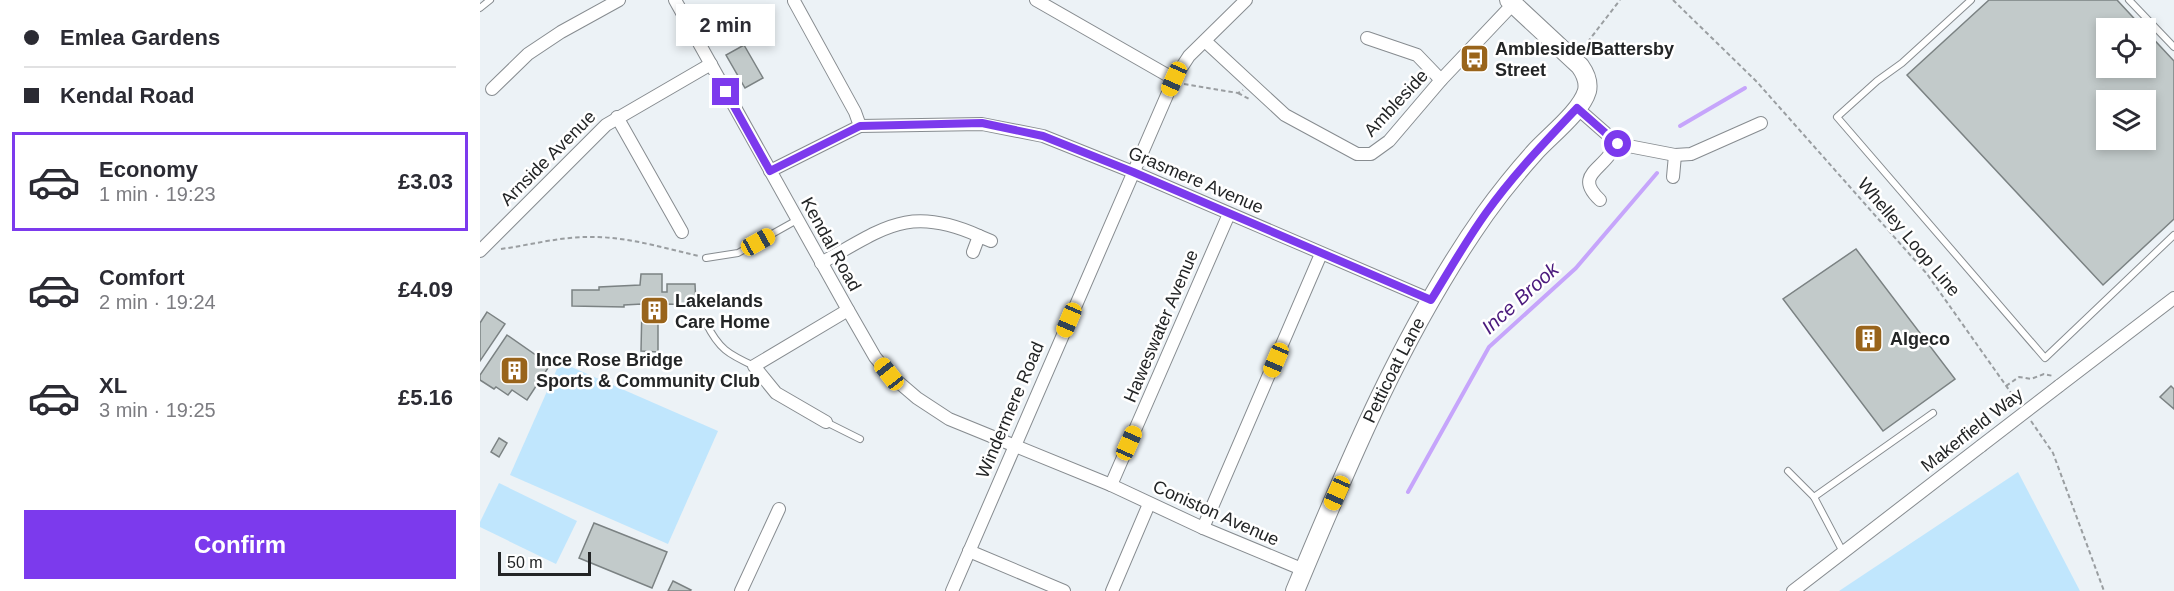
<!DOCTYPE html>
<html lang="en">
<head>
<meta charset="utf-8">
<style>
	body { margin:0; font-family:Helvetica,sans-serif; background:#f2f2f3; color:#2b2b33; height:100vh; display:flex; flex-direction:column; font-size:22px; white-space:nowrap }
	* { box-sizing:border-box; margin:0 }
	p { font-size:20px; color:#7c7c81 }
	.icon { flex:none; width:33px; height:33px; fill:none; stroke:currentColor; stroke-width:2; stroke-linecap:round; stroke-linejoin:round }
	.map { position:relative; flex:1; overflow:hidden }
	.panel { display:flex; flex-direction:column; background:#fff; width:480px }
	.panel>* { flex:none }
	.hud { display:grid; align-content:center; height:132px; padding:0 24px; background:#fff }
	.buttons { position:absolute; left:1616px; top:18px; display:grid; gap:12px }
	.buttons a { display:grid; place-items:center; width:60px; height:60px; border-radius:0px; background:#fff; box-shadow:0 3px 9px #0003; font-size:30px }
	.scale { position:absolute; left:18px; bottom:15px; width:93px; box-sizing:border-box; padding-left:6px; border:3px solid #232526; border-top:0; font-size:16px; line-height:21px; white-space:nowrap; color:#232526; -webkit-text-stroke:4px #fff; paint-order:stroke }
	.end { position:absolute; width:27px; height:27px; margin:-14px; border:8px solid #7c3aed; background:#fff; box-shadow:0 0 0 3px #fff }
	.from { border-radius:50% }
	.bubble { position:absolute; height:42px; border-radius:0px; background:#fff; box-shadow:0 3px 9px #0003; font-size:20px; font-weight:800; line-height:42px; text-align:center }
	.car { position:absolute; width:18px; height:36px; margin:-18px -9px; border-radius:8px; box-shadow:0 0 4px 2px #0007; background:linear-gradient(#f5c518 24%,#345 0 40%,#f5c518 0 76%,#345 0 86%,#f5c518 0) }
	.hud b { display:flex; align-items:center; gap:21px; height:57px; font-size:22px }
	.hud b+b { border-top:2px solid #e1e1e2 }
	.hud i { width:15px; height:15px; background:#2b2b33 }
	ul { padding:0; list-style:none }
	li { display:flex; align-items:center; gap:18px; height:99px; margin:0 12px 9px; padding:0 12px; border:3px solid transparent; border-radius:0px }
	li div { flex:1 }
	li b { display:block; font-size:22px }
	li em { font-style:normal; font-weight:800 }
	li.active { border-color:#7c3aed }
	li>.icon { width:54px; height:54px; stroke-width:1.5 }
	.action { display:flex; gap:12px; margin-top:auto; padding:12px 24px }
	.action a { flex:1; height:69px; border-radius:0px; background:#7c3aed; color:#fff; font-size:24px; font-weight:800; line-height:69px; text-align:center }
	main { display:flex; flex:1; min-height:0 }
	.map>svg:first-child { display:block }
	.green { fill:#c0e6fd }
	.lines { fill:none; stroke-linecap:round; stroke-linejoin:round }
	.stream { stroke:#c6a5fb; stroke-width:4 }
	.building { fill:#c2caca; stroke:#7b8283; stroke-width:1.5; fill-rule:evenodd }
	.lane-casing { stroke:#878c90; stroke-width:8 }
	.street-casing { stroke:#878c90; stroke-width:14 }
	.secondary-casing { stroke:#878c90; stroke-width:20 }
	.path { stroke:#9a9ea1; stroke-width:2; stroke-dasharray:4.5 3; stroke-linecap:butt }
	.lane { stroke:#fff; stroke-width:6 }
	.street { stroke:#fff; stroke-width:12 }
	.secondary { stroke:#fff; stroke-width:18 }
	.street-bridge-casing { stroke:#878c90; stroke-width:14; stroke-linecap:butt }
	.street-bridge { stroke:#fff; stroke-width:12 }
	.route { stroke:#7c3aed; stroke-width:8 }
	.labels { text-anchor:middle; stroke-width:5; stroke-linejoin:round; paint-order:stroke }
	.poi-label { font-size:18px; font-weight:bold; fill:#232526; stroke:#fff; text-anchor:start }
	.street-label { font-size:18px; fill:#232526; stroke:#fff }
	.water-label { font-size:20px; font-style:italic; fill:#4a197c; stroke:#fff }
</style>
</head>
<body>
<main>
<section class="panel">
<div class="hud">
<b><i class="from"></i>Emlea Gardens</b>
<b><i></i>Kendal Road</b>
</div>
<ul>
<li class="active"><svg class="icon" aria-label="car" viewBox="0 0 24 24"><path d="M5 17H2v-5l4-1 3-4h7l3 4 3 1v5h-3M9 17h6M6 11h13"/><circle cx="7" cy="17" r="2"/><circle cx="17" cy="17" r="2"/></svg><div><b>Economy</b><p>1 min · 19:23</p></div><em>£3.03</em></li>
<li><svg class="icon" aria-label="car" viewBox="0 0 24 24"><path d="M5 17H2v-5l4-1 3-4h7l3 4 3 1v5h-3M9 17h6M6 11h13"/><circle cx="7" cy="17" r="2"/><circle cx="17" cy="17" r="2"/></svg><div><b>Comfort</b><p>2 min · 19:24</p></div><em>£4.09</em></li>
<li><svg class="icon" aria-label="car" viewBox="0 0 24 24"><path d="M5 17H2v-5l4-1 3-4h7l3 4 3 1v5h-3M9 17h6M6 11h13"/><circle cx="7" cy="17" r="2"/><circle cx="17" cy="17" r="2"/></svg><div><b>XL</b><p>3 min · 19:25</p></div><em>£5.16</em></li>
</ul>
<div class="action"><a>Confirm</a></div>
</section>
<div class="map">
<svg width="1694" height="591" viewBox="0 0 1694 591">
	<rect width="100%" height="100%" fill="#ecf2f6"/>
	<g class="green">
		<polygon points="80,362 238,431 188,544 30,475"/>
		<polygon points="1538,472 1600,591 1359,591"/>
		<polygon points="19,483 97,521 76,564 0,527 0,522"/>
	</g>
	<g class="lines">
		<g class="stream">
			<polyline points="1200,126 1265,88"/>
			<polyline points="928,492 1009,347 1096,268 1177,173"/>
		</g>
	</g>
	<g class="building">
		<path d="M1509,0H1637L1663,28H1626V68H1665V30L1694,61V219L1623,285L1427,75ZM1626,100H1665V140H1626Z"/>
		<polygon points="264,45 283,78 265,88 246,55"/>
		<polygon points="1376,249 1475,379 1403,431 1303,299"/>
		<polygon points="161,274 182,274 182,292 187,292 187,284 215,284 216,305 186,304 185,314 178,314 178,352 161,351 162,304 144,305 144,307 92,306 92,290 119,290 119,287 160,285"/>
		<polygon points="7,312 25,324 0,361 0,323"/>
		<polygon points="27,335 70,365 47,400 32,390 28,395 16,387 14,389 0,380 0,375"/>
		<polygon points="1691,386 1694,389 1694,409 1680,397"/>
		<polygon points="19,438 27,443 19,457 11,452"/>
		<polygon points="114,523 187,552 172,588 99,558"/>
		<polygon points="193,581 211,590 210,591 188,591"/>
	</g>
	<g class="lines">
		<defs>
			<g id="lane">
				<polyline points="1491,0 1422,63 1397,81 1357,117 1565,358 1694,235"/>
				<polyline points="1649,0 1694,47"/>
				<polyline points="0,8 10,0"/>
				<polyline points="226,258 258,253 317,220"/>
				<path d="M226,323C239,349 248,354 274,366"/>
				<polyline points="346,422 380,439"/>
				<polyline points="1308,471 1334,497 1363,552"/>
				<polyline points="1334,497 1453,413"/>
			</g>
			<g id="street">
				<polyline points="195,0 368,310 395,357 409,374 437,398 469,419 631,485 723,528 824,570"/>
				<polyline points="556,0 694,79"/>
				<polyline points="314,1 375,112 380,126"/>
				<polyline points="887,38 937,55 961,80"/>
				<polyline points="725,41 805,115 877,154 891,154 909,141 961,80 1033,4"/>
				<polyline points="12,89 48,54 81,32 139,0"/>
				<polyline points="1097,108 1138,144 1195,155 1211,154 1281,123"/>
				<polyline points="137,117 202,232"/>
				<polyline points="290,171 380,126 502,124 563,136 653,172 951,300"/>
				<polyline points="1193,177 1195,155"/>
				<path d="M1120,200C1090,172 1131,169 1135,141"/>
				<polyline points="0,251 126,125 231,64"/>
				<polyline points="493,252 499,236 511,241"/>
				<path d="M341,263C403,229 428,204 499,236"/>
				<polyline points="1579,386 1694,298"/>
				<polyline points="346,422 296,393 274,366 368,310"/>
				<polyline points="631,485 749,214"/>
				<polyline points="723,528 841,254"/>
				<polyline points="489,551 584,591"/>
				<polyline points="261,591 299,509"/>
				<polyline points="472,591 694,79 709,56 766,0"/>
				<polyline points="632,591 669,504"/>
				<polyline points="1313,591 1501,446"/>
			</g>
			<g id="secondary">
				<path id="s1" d="M815,591C869,461 924,329 1005,214C1020,193 1037,172 1054,153C1068,137 1101,112 1107,91C1109,82 1105,73 1100,66L1029,0"/>
			</g>
		</defs>
		<use href="#lane" class="lane-casing"/>
		<use href="#street" class="street-casing"/>
		<use href="#secondary" class="secondary-casing"/>
		<g class="path">
			<polyline points="1193,0 1277,82 1447,274 1539,404"/>
			<polyline points="1103,48 1140,0"/>
			<polyline points="704,84 758,93 763,90"/>
			<polyline points="758,93 769,99"/>
			<path d="M21,249C50,245 79,237 108,237C146,236 183,248 219,256"/>
			<polyline points="1526,386 1539,377 1551,379 1564,374 1573,376"/>
			<polyline points="1551,421 1573,453 1624,591"/>
		</g>
		<use href="#lane" class="lane"/>
		<use href="#street" class="street"/>
		<use href="#secondary" class="secondary"/>
		<defs>
			<polyline id="street-bridge" points="1501,446 1579,386"/>
		</defs>
		<use href="#street-bridge" class="street-bridge-casing"/>
		<use href="#street-bridge" class="street-bridge"/>
	</g>
	<g class="lines">
		<path class="route" d="M246,92L290,171L380,126L502,123L563,136L653,172L951,300C969,271 986,241 1006,213C1033,175 1065,142 1097,108L1138,144"/>
	</g>
	<defs>
		<symbol id="bus-square" viewBox="-11 -11 22 22"><rect x="-9" y="-9" width="18" height="18" rx="4" fill="#99641b" stroke="#fff"/><path d="M-5-6H5V4H4V6H2V4H-2V6H-4V4H-5ZM-3.5-4V0h7V-4ZM-3.5 1.2v1.5H-2V1.2ZM2 1.2v1.5H3.5V1.2Z" fill="#fff"/></symbol>
		<symbol id="building-square" viewBox="-11 -11 22 22"><rect x="-9" y="-9" width="18" height="18" rx="4" fill="#99641b" stroke="#fff"/><path d="M-4-6H4V6H1V3H-1V6H-4ZM-2.5-4.3h1.7v1.8h-1.7ZM.8-4.3h1.7v1.8H.8ZM-2.5-1h1.7V.8h-1.7ZM.8-1h1.7V.8H.8Z" fill="#fff"/></symbol>
	</defs>
	<g fill-rule="evenodd">
		<use href="#bus-square" x="978" y="42" width="33" height="33"/>
		<use href="#building-square" x="158" y="294" width="33" height="33"/>
		<use href="#building-square" x="1372" y="322" width="33" height="33"/>
		<use href="#building-square" x="18" y="354" width="33" height="33"/>
	</g>
	<g class="labels">
		<g class="poi-label">
			<text x="1015" y="55">Ambleside/Battersby<tspan x="1015" dy="21">Street</tspan></text>
			<text x="195" y="307">Lakelands<tspan x="195" dy="21">Care Home</tspan></text>
			<text x="1410" y="345">Algeco</text>
			<text x="56" y="366">Ince Rose Bridge<tspan x="56" dy="21">Sports &amp; Community Club</tspan></text>
		</g>
		<g class="street-label">
			<text transform="translate(916 103) rotate(-47)" y="6">Ambleside</text>
			<text transform="translate(68 158) rotate(-45)" y="6">Arnside Avenue</text>
			<text transform="translate(716 180) rotate(23)" y="6">Grasmere Avenue</text>
			<text transform="translate(1429 237) rotate(50)" y="6">Whelley Loop Line</text>
			<text transform="translate(351 244) rotate(61)" y="6">Kendal Road</text>
			<text transform="translate(681 326) rotate(-67)" y="6">Haweswater Avenue</text>
			<text dy="6" stroke="none"><textPath href="#s1" startOffset="242">Petticoat Lane</textPath></text>
			<text transform="translate(530 410) rotate(-67)" y="6">Windermere Road</text>
			<text transform="translate(1492 430) rotate(-38)" y="6">Makerfield Way</text>
			<text transform="translate(736 513) rotate(24)" y="6">Coniston Avenue</text>
		</g>
		<g class="water-label">
			<text transform="translate(1040 298) rotate(-42)" y="7">Ince Brook</text>
		</g>
	</g>
</svg>
<div class="buttons">
<a><svg class="icon" aria-label="locate" viewBox="0 0 24 24"><circle cx="12" cy="12" r="6"/><path d="M12 2v4M12 18v4M2 12h4M18 12h4"/></svg></a>
<a><svg class="icon" aria-label="layers" viewBox="0 0 24 24"><path d="M12 4l9 5-9 5-9-5zM3 14l9 5 9-5"/></svg></a>
</div>
<div class="scale">50 m</div>
<i class="end from" style="left:1138px;top:144px"></i>
<i class="end" style="left:246px;top:92px"></i>
<div class="bubble" style="left:196px;top:4px;width:99px">2 min</div>
<i class="car" style="left:694px;top:79px;rotate:204deg"></i>
<i class="car" style="left:278px;top:242px;rotate:61deg"></i>
<i class="car" style="left:589px;top:320px;rotate:203deg"></i>
<i class="car" style="left:796px;top:360px;rotate:203deg"></i>
<i class="car" style="left:409px;top:374px;rotate:322deg"></i>
<i class="car" style="left:649px;top:443px;rotate:24deg"></i>
<i class="car" style="left:857px;top:493px;rotate:204deg"></i>
</div>
</main>
</body>
</html>
